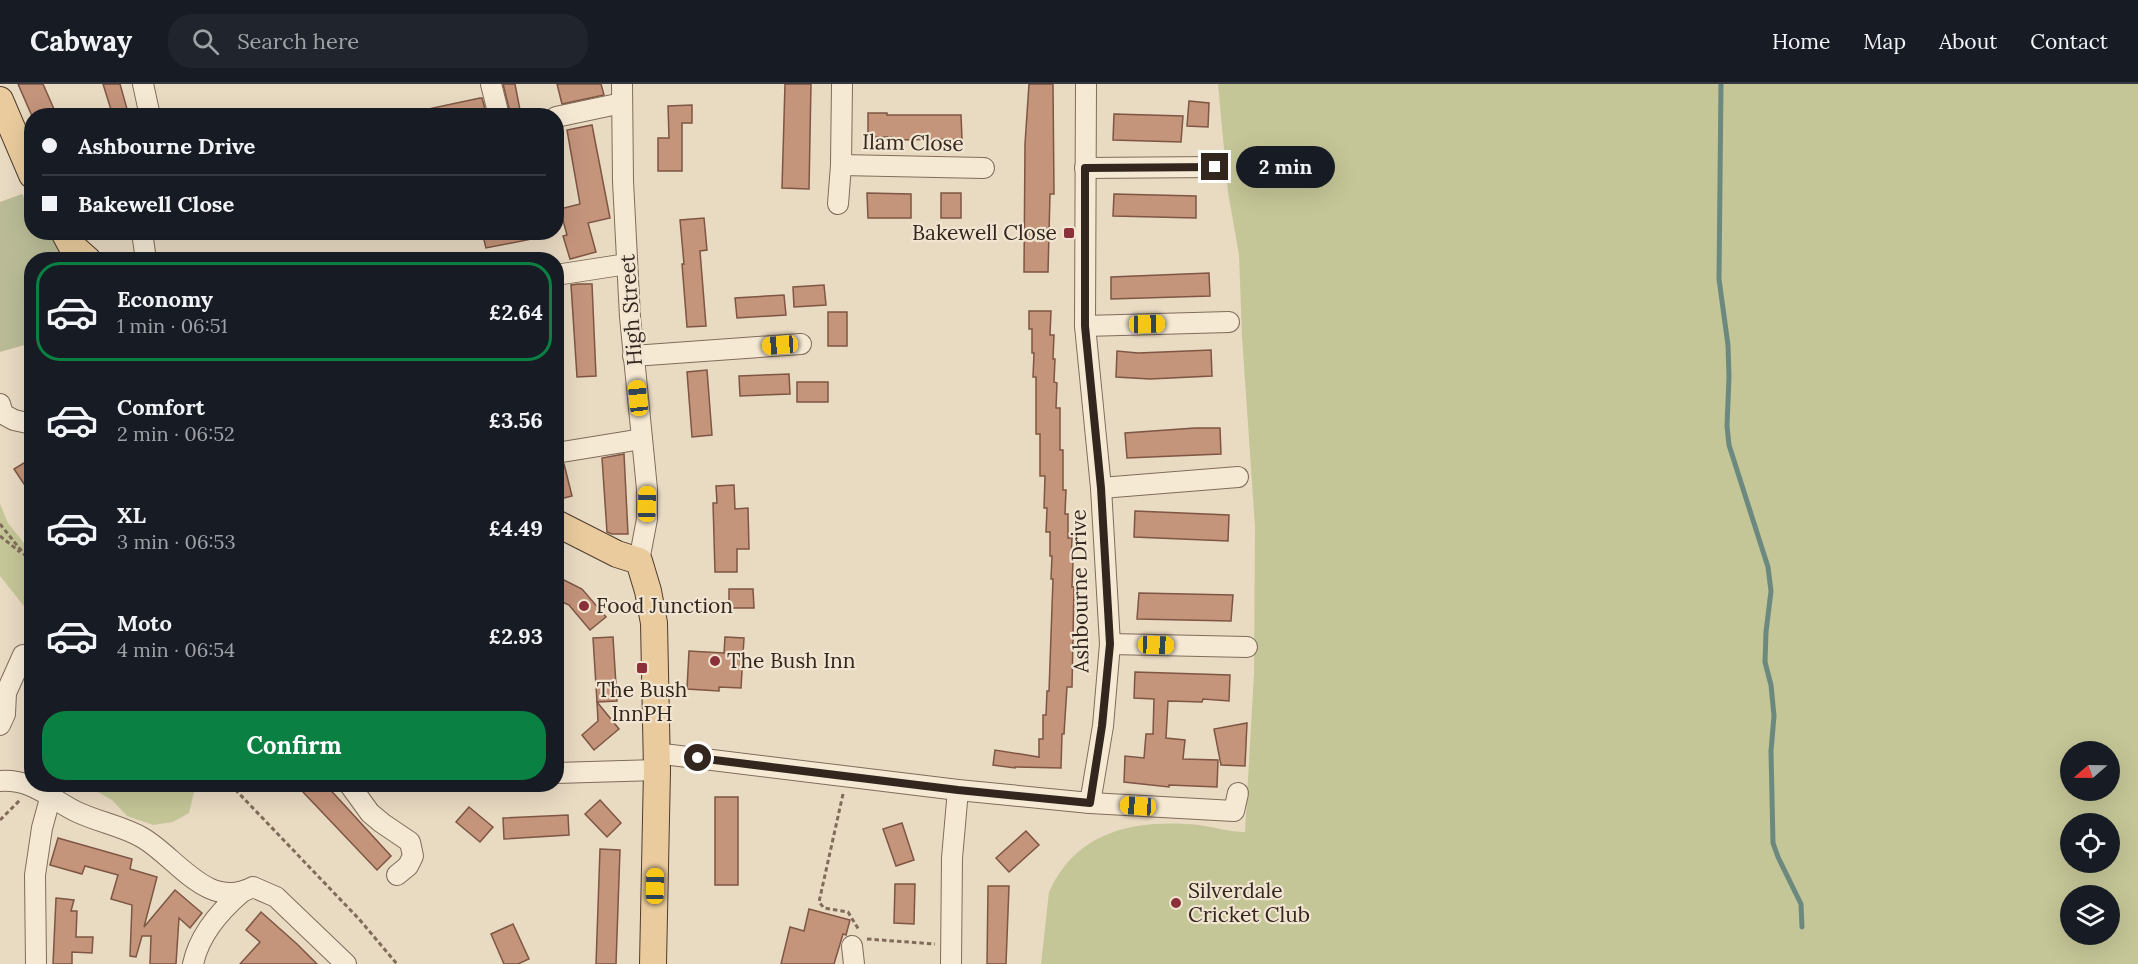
<!DOCTYPE html>
<html lang="en">
<head>
<meta charset="utf-8">
<style>
	body { margin:0; font-family:Lora,serif; background:#20242c; color:#f1f3f6; height:100vh; display:flex; flex-direction:column; font-size:22px; white-space:nowrap }
	* { box-sizing:border-box; margin:0 }
	p { font-size:20px; color:#9ea1a6 }
	.icon { flex:none; width:33px; height:33px; fill:none; stroke:currentColor; stroke-width:2; stroke-linecap:round; stroke-linejoin:round }
	.map { position:relative; flex:1; overflow:hidden }
	.drawer { position:absolute; left:24px; top:168px; width:540px; height:540px; display:flex; flex-direction:column; background:#171b24; border-radius:24px; box-shadow:0 6px 24px #0002 }
	.drawer>* { flex:none }
	.banner { position:absolute; left:24px; top:24px; width:540px; height:132px; border-radius:24px; box-shadow:0 6px 24px #0002; display:grid; align-content:center; height:132px; padding:0 18px; background:#171b24 }
	.needle { width:39px; rotate:250deg }
	.fabs { position:absolute; left:2060px; top:657px; display:grid; gap:12px }
	.fabs a { display:grid; place-items:center; width:60px; height:60px; border-radius:50%; background:#171b24; box-shadow:0 6px 24px #0002; font-size:30px }
	.end { position:absolute; width:27px; height:27px; margin:-14px; border:8px solid #32261e; background:#fff; box-shadow:0 0 0 3px #fff }
	.from { border-radius:50% }
	.bubble { position:absolute; height:42px; border-radius:21px; background:#171b24; box-shadow:0 6px 24px #0002; font-size:20px; font-weight:800; line-height:42px; text-align:center }
	.car { position:absolute; width:18px; height:36px; margin:-18px -9px; border-radius:8px; box-shadow:0 0 4px 2px #0007; background:linear-gradient(#f5c518 24%,#345 0 40%,#f5c518 0 76%,#345 0 86%,#f5c518 0) }
	.banner b { display:flex; align-items:center; gap:21px; height:57px; font-size:22px }
	.banner b+b { border-top:2px solid #363941 }
	.banner i { width:15px; height:15px; background:#f1f3f6 }
	ul { padding:10px 0 0; list-style:none }
	li { display:flex; align-items:center; gap:18px; height:99px; margin:0 12px 9px; padding:0 6px; border:3px solid transparent; border-radius:24px }
	li div { flex:1 }
	li b { display:block; font-size:22px }
	li em { font-style:normal; font-weight:800 }
	li.on { border-color:#0b8043 }
	li>.icon { width:54px; height:54px; stroke-width:1.5 }
	.button { display:flex; gap:12px; margin-top:auto; padding:12px 18px }
	.button a { flex:1; height:69px; border-radius:24px; background:#0b8043; color:#fff; font-size:24px; font-weight:800; line-height:69px; text-align:center }
	header { display:flex; align-items:center; gap:36px; box-sizing:border-box; height:84px; padding:0 30px; background:#171b24; border-bottom:2px solid #363941 }
	header strong { font-size:28px }
	nav { display:flex; gap:33px; margin-inline-start:auto; font-size:21px }
	.search { width:420px; height:54px; background:#20242c; display:flex; align-items:center; gap:15px; box-sizing:border-box; padding:0 21px; border-radius:24px; color:#9ea1a6; font-size:22px }
	.map>svg:first-child { display:block }
	.green { fill:#c4c697; fill-rule:evenodd }
	.cemetery { fill:#babb96 }
	.lines { fill:none; stroke-linecap:round; stroke-linejoin:round }
	.stream { stroke:#6c897f; stroke-width:5 }
	.building { fill:#c4947b; stroke:#7e5643; stroke-width:1.5 }
	.minor-casing { stroke:#816c5b; stroke-width:22 }
	.major-casing { stroke:#4f3b2f; stroke-width:28 }
	.path { stroke:#816c5b; stroke-width:3; stroke-dasharray:4.5 3; stroke-linecap:butt }
	.minor { stroke:#f5e9d4; stroke-width:20 }
	.major { stroke:#e9cb9d; stroke-width:26 }
	.route { stroke:#32261e; stroke-width:8 }
	.poi-dot { fill:#8a3139; stroke:#f1e5d1; stroke-width:2 }
	.labels { text-anchor:middle; stroke-width:4.5; stroke-linejoin:round; paint-order:stroke }
	.street-label { font-size:21px; fill:#32261e; stroke:#f1e5d1 }
	.poi-label { font-size:21px; fill:#32261e; stroke:#f1e5d1; text-anchor:start }
</style>
</head>
<body>
<header>
<strong>Cabway</strong>
<div class="search"><svg class="icon" aria-label="search" viewBox="0 0 24 24"><circle cx="10" cy="10" r="6"/><path d="M15 15l6 6"/></svg>Search here</div>
<nav><a>Home</a><a>Map</a><a>About</a><a>Contact</a></nav>
</header>
<div class="map">
<svg width="2138" height="880" viewBox="0 0 2138 880">
	<rect width="100%" height="100%" fill="#e9dac2"/>
	<g class="green">
		<path d="M1218,0H2138V880H1041L1049,808C1077,746 1136,735 1199,741C1214,743 1229,748 1245,748L1254,590L1255,443L1242,252L1239,171L1228,108ZM2070,668H2109V706H2070ZM2070,740H2109V778H2070ZM2070,812H2109V850H2070Z"/>
		<polygon points="0,420 8,439 31,468 31,531 0,492"/>
		<polygon points="89,701 166,701 194,708 189,729 173,738 153,741 127,732 112,716 94,706"/>
	</g>
	<polygon class="cemetery" points="22,110 31,125 32,148 50,149 69,175 32,176 31,259 0,268 0,118"/>
	<g class="lines">
		<polyline class="stream" points="1721,0 1719,195 1728,261 1729,293 1727,342 1729,361 1768,483 1771,507 1766,548 1765,578 1771,601 1774,632 1771,667 1773,759 1778,773 1801,820 1802,843"/>
	</g>
	<g class="building">
		<polygon points="18,0 43,0 57,32 32,32"/>
		<polygon points="103,0 120,0 129,32 113,32"/>
		<polygon points="503,0 515,0 520,26 510,28"/>
		<polygon points="557,0 601,0 604,11 562,20"/>
		<polygon points="785,0 811,0 809,105 782,104"/>
		<polygon points="1029,0 1053,0 1054,110 1050,110 1048,188 1024,188 1025,60"/>
		<polygon points="480,14 482,14 487,32 428,32 428,25"/>
		<polygon points="1189,17 1209,19 1208,43 1187,42"/>
		<polygon points="692,21 692,39 682,39 682,87 658,87 658,54 669,54 668,22"/>
		<polygon points="868,29 887,29 887,31 961,31 962,55 893,56 893,53 868,53"/>
		<polygon points="1114,30 1183,32 1181,58 1113,56"/>
		<polygon points="592,41 610,134 588,139 596,168 570,175 563,152 567,151 560,125 580,120 567,46"/>
		<polygon points="867,109 911,110 911,134 868,134"/>
		<rect x="941" y="109" width="20" height="25"/>
		<polygon points="1114,110 1196,112 1196,134 1113,132"/>
		<polygon points="704,134 707,166 700,167 706,242 687,243 682,180 684,180 680,136"/>
		<polygon points="482,148 531,148 532,155 486,164"/>
		<polygon points="1209,189 1210,212 1111,215 1111,193"/>
		<polygon points="578,200 592,200 596,292 577,293 571,201"/>
		<polygon points="824,201 826,221 794,223 793,203"/>
		<polygon points="784,211 786,231 737,234 735,214"/>
		<polygon points="1029,227 1051,227 1050,251 1054,251 1053,275 1055,275 1054,298 1057,299 1056,324 1060,324 1060,366 1063,366 1063,406 1066,406 1065,430 1068,430 1068,454 1072,454 1071,477 1073,477 1072,503 1074,503 1072,603 1067,603 1064,650 1062,650 1061,684 1015,683 1015,684 993,681 995,666 1039,673 1039,655 1043,655 1043,631 1046,631 1047,607 1049,607 1053,495 1051,495 1052,472 1050,472 1050,448 1046,448 1047,424 1044,424 1045,392 1040,392 1040,350 1036,350 1036,293 1033,293 1034,269 1032,269 1032,245 1029,245"/>
		<rect x="828" y="228" width="19" height="34"/>
		<polygon points="1211,266 1212,292 1150,295 1116,293 1117,267 1138,269"/>
		<polygon points="707,286 712,351 692,353 687,288"/>
		<polygon points="789,290 790,310 740,312 739,292"/>
		<rect x="797" y="298" width="31" height="20"/>
		<polygon points="1195,344 1220,344 1221,370 1127,374 1125,349"/>
		<polygon points="624,370 628,450 612,450 607,448 602,374"/>
		<polygon points="32,374 32,412 14,385"/>
		<polygon points="564,380 572,412 556,416 556,381"/>
		<polygon points="734,401 735,425 748,424 749,465 737,465 737,488 715,488 713,419 717,419 716,402"/>
		<polygon points="1135,427 1229,431 1228,457 1134,453"/>
		<polygon points="556,492 582,505 606,533 590,546 569,521 556,515"/>
		<polygon points="729,505 753,505 754,524 729,524"/>
		<polygon points="1139,509 1233,511 1231,537 1137,535"/>
		<polygon points="613,553 617,617 597,618 593,554"/>
		<polygon points="725,553 744,554 741,604 719,603 719,607 687,605 689,567 724,569"/>
		<polygon points="1135,588 1230,591 1229,617 1203,615 1202,618 1168,617 1166,654 1185,656 1183,675 1218,676 1217,703 1169,701 1169,703 1124,698 1125,672 1144,674 1146,650 1153,650 1154,615 1134,614"/>
		<polygon points="597,618 619,645 594,666 582,651 598,637"/>
		<polygon points="1247,639 1245,682 1221,681 1214,645"/>
		<polygon points="311,700 325,700 391,772 377,786 303,708"/>
		<rect x="715" y="713" width="23" height="88"/>
		<polygon points="600,716 621,739 607,753 585,730"/>
		<polygon points="469,723 493,743 480,758 456,738"/>
		<polygon points="568,731 569,751 504,755 503,734"/>
		<polygon points="902,739 914,776 896,782 883,745"/>
		<polygon points="1026,747 1039,761 1009,788 996,774"/>
		<polygon points="58,754 132,775 130,785 157,793 144,843 175,806 202,829 190,844 179,834 176,880 150,880 151,852 142,852 136,873 130,872 132,821 111,815 118,791 85,782 82,790 50,781"/>
		<polygon points="600,765 620,766 616,880 596,880"/>
		<polygon points="895,800 915,800 914,840 894,839"/>
		<polygon points="988,802 1009,802 1006,880 987,880"/>
		<polygon points="56,814 74,816 71,827 77,827 76,853 93,853 92,869 72,868 72,880 53,880"/>
		<polygon points="809,825 850,836 846,851 843,850 834,880 781,880 790,843 804,847"/>
		<polygon points="261,828 297,860 317,880 240,880 260,858 246,846"/>
		<polygon points="513,840 529,875 518,880 504,880 491,850"/>
	</g>
	<g class="lines">
		<defs>
			<g id="minor">
				<polyline points="143,0 150,32"/>
				<polyline points="491,0 499,32"/>
				<polyline points="622,0 623,97 630,233 647,405 647,435 639,477"/>
				<polyline points="556,33 622,19"/>
				<polyline points="841,81 984,84"/>
				<polyline points="1085,84 1215,83"/>
				<polyline points="838,120 841,81 842,0"/>
				<polyline points="142,148 146,176"/>
				<polyline points="556,191 627,180"/>
				<polyline points="1085,242 1229,238"/>
				<polyline points="633,272 801,260"/>
				<polyline points="0,320 3,330 14,336 32,340"/>
				<polyline points="556,369 642,355"/>
				<polyline points="1101,404 1238,393"/>
				<polyline points="1110,560 1247,563"/>
				<polyline points="0,641 5,630 6,609 23,571"/>
				<polyline points="655,669 958,706 1090,719 1103,642 1110,560 1101,404 1085,242 1086,0"/>
				<polyline points="556,689 657,686"/>
				<path d="M0,697C33,695 49,714 75,727C97,738 123,742 143,754C177,774 208,827 253,803L276,813L346,880"/>
				<polyline points="349,700 370,729 382,739 410,758 413,772 408,782 397,791"/>
				<polyline points="1090,719 1234,727 1238,709"/>
				<polyline points="852,862 854,880"/>
				<polyline points="36,880 35,791 42,744 51,711"/>
				<path d="M193,880C199,852 220,827 241,809"/>
				<polyline points="951,880 952,774 958,706"/>
			</g>
			<g id="major">
				<polyline points="0,16 32,91"/>
				<polyline points="64,148 71,161 88,176"/>
				<polyline points="556,439 617,470 639,477 648,507 654,539 657,686 653,880"/>
			</g>
		</defs>
		<use href="#minor" class="minor-casing"/>
		<use href="#major" class="major-casing"/>
		<g class="path">
			<polyline points="0,440 32,480"/>
			<polyline points="0,452 20,468"/>
			<polyline points="230,700 359,835 397,880"/>
			<polyline points="843,710 819,818 824,824 848,828 859,846"/>
			<polyline points="0,736 20,716"/>
			<polyline points="867,855 935,860"/>
		</g>
		<use href="#minor" class="minor"/>
		<use href="#major" class="major"/>
	</g>
	<g class="lines">
		<polyline class="route" points="698,674 958,706 1090,719 1102,642 1110,560 1101,404 1085,242 1085,84 1215,83"/>
	</g>
	<g class="poi-dot">
		<rect x="1063" y="143" width="12" height="12" rx="3"/>
		<circle cx="584" cy="522" r="6"/>
		<circle cx="715" cy="577" r="6"/>
		<rect x="636" y="578" width="12" height="12" rx="3"/>
		<circle cx="1176" cy="819" r="6"/>
	</g>
	<g class="labels">
		<g class="street-label">
			<text transform="translate(913 59) rotate(1)" y="7">Ilam Close</text>
			<text transform="translate(631 226) rotate(-94)" y="7">High Street</text>
			<text transform="translate(1080 507) rotate(-91)" y="7">Ashbourne Drive</text>
		</g>
		<g class="poi-label">
			<text x="1057" y="156" text-anchor="end">Bakewell Close</text>
			<text x="596" y="529">Food Junction</text>
			<text x="727" y="584">The Bush Inn</text>
			<text x="642" y="613" text-anchor="middle">The Bush<tspan x="642" dy="24">InnPH</tspan></text>
			<text x="1188" y="814">Silverdale<tspan x="1188" dy="24">Cricket Club</tspan></text>
		</g>
	</g>
</svg>
<div class="fabs">
<a><svg class="needle" viewBox="-14 -14 28 28"><path d="M0-13l5 13h-10z" fill="#e53935"/><path d="M0 13l5-13h-10z" fill="#9ea1a6"/></svg></a>
<a><svg class="icon" aria-label="locate" viewBox="0 0 24 24"><circle cx="12" cy="12" r="6"/><path d="M12 2v4M12 18v4M2 12h4M18 12h4"/></svg></a>
<a><svg class="icon" aria-label="layers" viewBox="0 0 24 24"><path d="M12 4l9 5-9 5-9-5zM3 14l9 5 9-5"/></svg></a>
</div>
<i class="end from" style="left:698px;top:674px"></i>
<i class="end" style="left:1215px;top:83px"></i>
<div class="bubble" style="left:1236px;top:62px;width:99px">2 min</div>
<i class="car" style="left:1147px;top:240px;rotate:89deg"></i>
<i class="car" style="left:780px;top:261px;rotate:266deg"></i>
<i class="car" style="left:638px;top:314px;rotate:354deg"></i>
<i class="car" style="left:647px;top:420px;rotate:1deg"></i>
<i class="car" style="left:1156px;top:561px;rotate:92deg"></i>
<i class="car" style="left:1138px;top:722px;rotate:274deg"></i>
<i class="car" style="left:655px;top:802px;rotate:1deg"></i>
<div class="banner">
<b><i class="from"></i>Ashbourne Drive</b>
<b><i></i>Bakewell Close</b>
</div>
<section class="drawer">
<ul>
<li class="on"><svg class="icon" aria-label="car" viewBox="0 0 24 24"><path d="M5 17H2v-5l4-1 3-4h7l3 4 3 1v5h-3M9 17h6M6 11h13"/><circle cx="7" cy="17" r="2"/><circle cx="17" cy="17" r="2"/></svg><div><b>Economy</b><p>1 min · 06:51</p></div><em>£2.64</em></li>
<li><svg class="icon" aria-label="car" viewBox="0 0 24 24"><path d="M5 17H2v-5l4-1 3-4h7l3 4 3 1v5h-3M9 17h6M6 11h13"/><circle cx="7" cy="17" r="2"/><circle cx="17" cy="17" r="2"/></svg><div><b>Comfort</b><p>2 min · 06:52</p></div><em>£3.56</em></li>
<li><svg class="icon" aria-label="car" viewBox="0 0 24 24"><path d="M5 17H2v-5l4-1 3-4h7l3 4 3 1v5h-3M9 17h6M6 11h13"/><circle cx="7" cy="17" r="2"/><circle cx="17" cy="17" r="2"/></svg><div><b>XL</b><p>3 min · 06:53</p></div><em>£4.49</em></li>
<li><svg class="icon" aria-label="car" viewBox="0 0 24 24"><path d="M5 17H2v-5l4-1 3-4h7l3 4 3 1v5h-3M9 17h6M6 11h13"/><circle cx="7" cy="17" r="2"/><circle cx="17" cy="17" r="2"/></svg><div><b>Moto</b><p>4 min · 06:54</p></div><em>£2.93</em></li>
</ul>
<div class="button"><a>Confirm</a></div>
</section>
</div>
</body>
</html>
